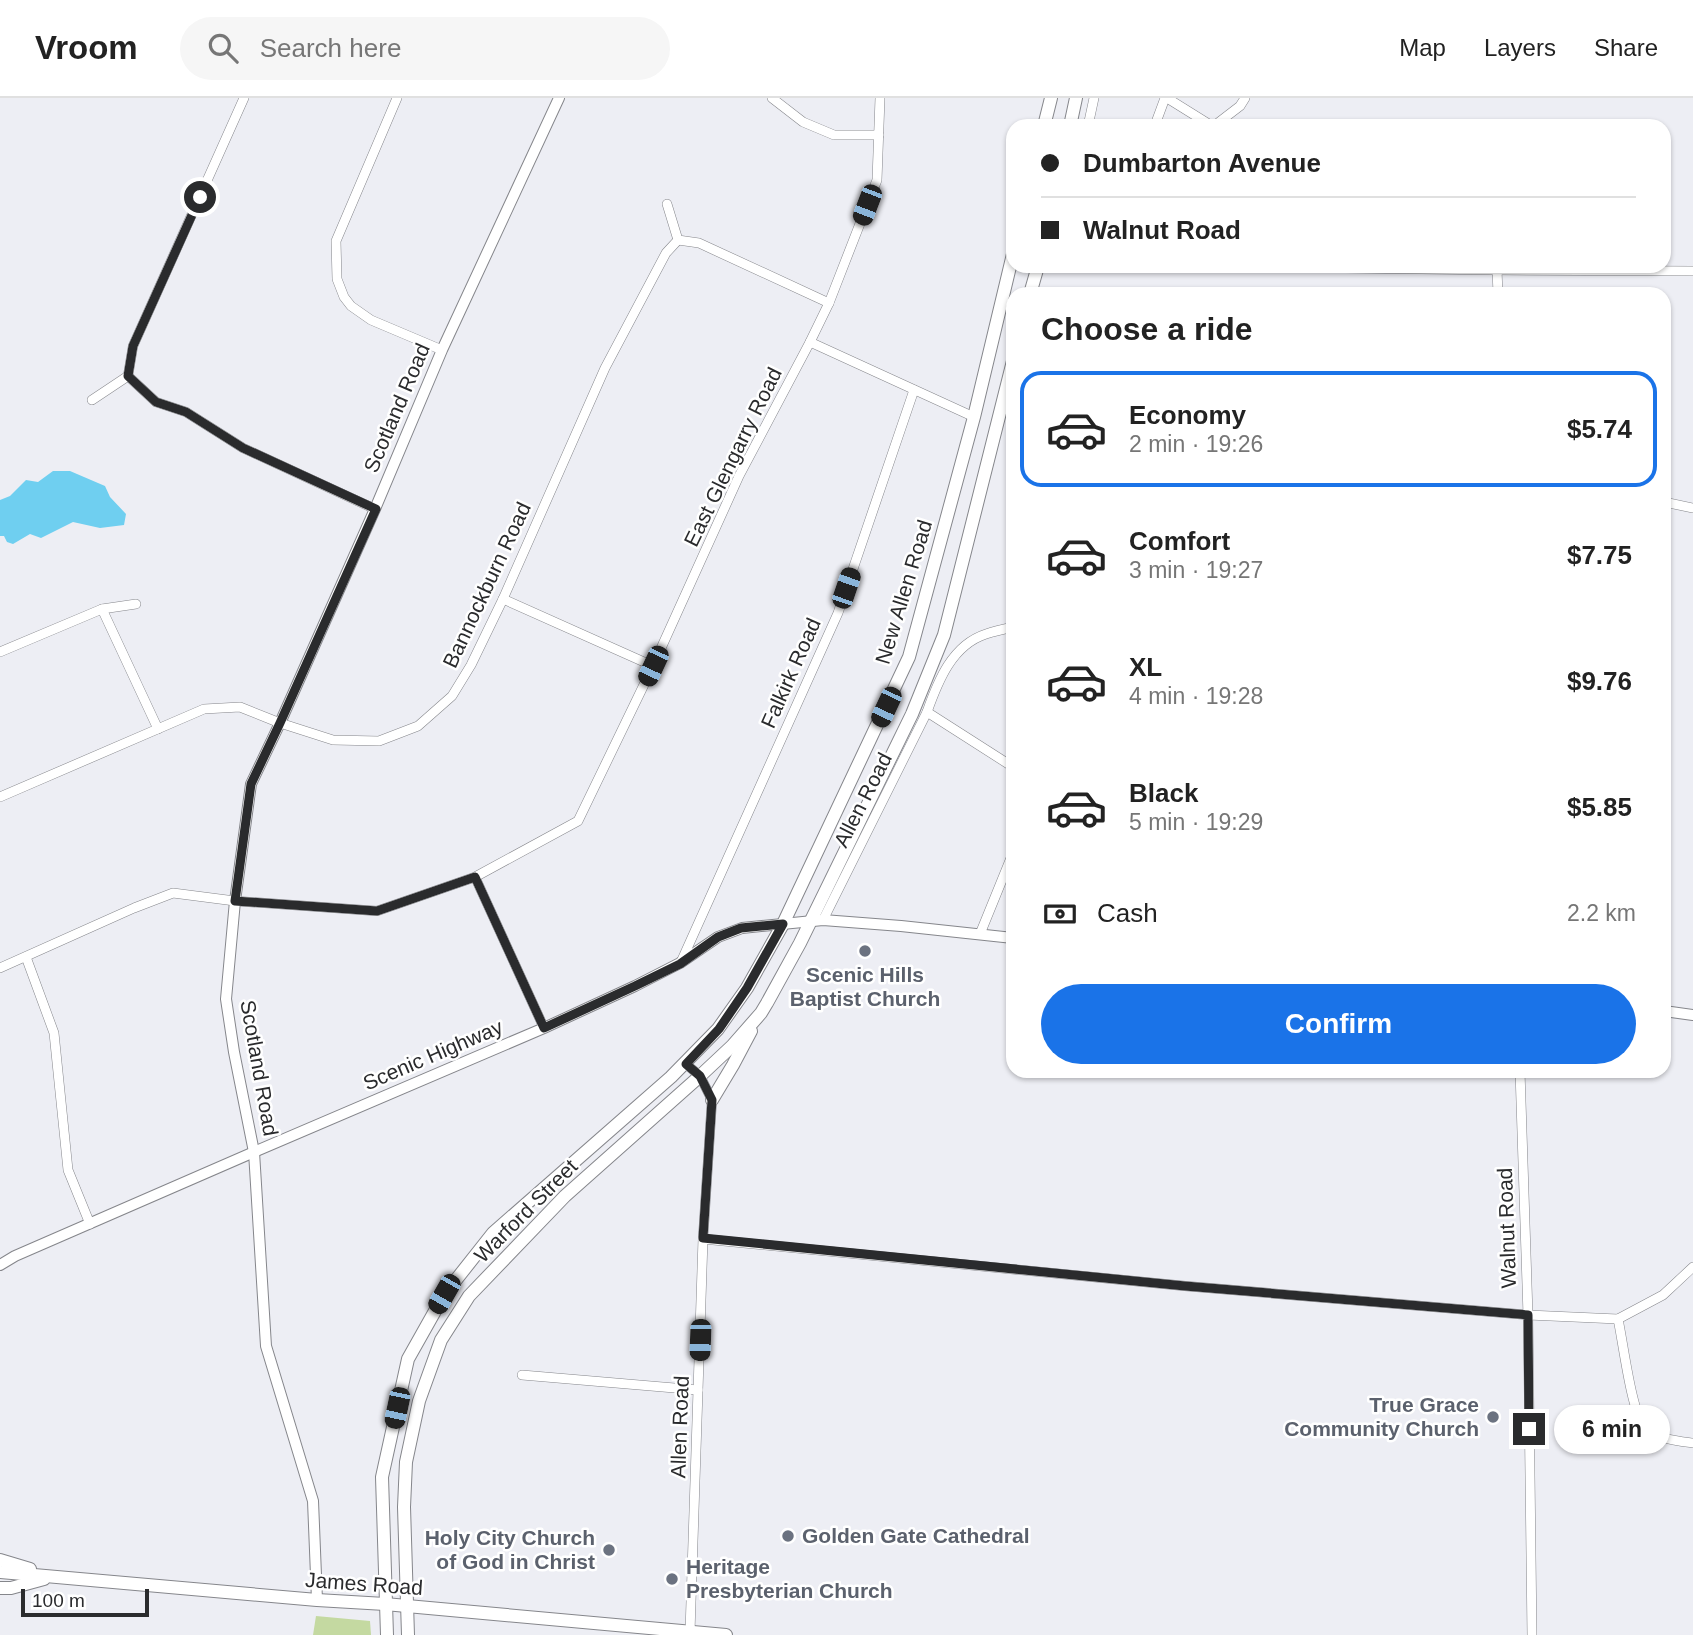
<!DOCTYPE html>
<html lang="en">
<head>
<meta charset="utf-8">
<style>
	body { margin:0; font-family:Helvetica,sans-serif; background:#f6f6f6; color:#222; height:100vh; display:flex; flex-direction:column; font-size:26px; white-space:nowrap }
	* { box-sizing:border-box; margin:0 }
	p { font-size:23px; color:#767676 }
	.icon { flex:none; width:38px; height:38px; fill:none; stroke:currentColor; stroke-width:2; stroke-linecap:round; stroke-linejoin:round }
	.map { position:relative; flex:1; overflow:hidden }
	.details { position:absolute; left:1006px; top:189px; width:665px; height:791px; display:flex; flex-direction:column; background:#fff; border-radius:21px; box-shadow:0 2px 5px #0004 }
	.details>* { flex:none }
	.guide { position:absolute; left:1006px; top:21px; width:665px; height:154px; border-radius:21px; box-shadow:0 2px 5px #0004; display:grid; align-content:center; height:154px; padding:0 35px; background:#fff }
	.scale { position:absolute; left:21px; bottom:18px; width:128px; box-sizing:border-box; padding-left:7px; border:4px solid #2a2b2d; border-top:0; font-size:19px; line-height:24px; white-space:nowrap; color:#2a2b2d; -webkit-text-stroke:5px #fff; paint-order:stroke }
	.end { position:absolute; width:32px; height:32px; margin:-16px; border:9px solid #2a2b2d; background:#fff; box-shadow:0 0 0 4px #fff }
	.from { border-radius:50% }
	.bubble { position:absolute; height:49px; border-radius:24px; background:#fff; box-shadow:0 2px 5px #0004; font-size:23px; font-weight:800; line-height:49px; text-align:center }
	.car { position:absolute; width:21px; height:42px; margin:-21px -10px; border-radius:9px; box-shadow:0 0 5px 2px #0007; background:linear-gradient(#222 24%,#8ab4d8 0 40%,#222 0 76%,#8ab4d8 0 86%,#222 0) }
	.guide b { display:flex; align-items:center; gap:24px; height:66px; font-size:26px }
	.guide b+b { border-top:2px solid #e0e0e0 }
	.guide i { width:18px; height:18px; background:#222 }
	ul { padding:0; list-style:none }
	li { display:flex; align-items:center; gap:21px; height:116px; margin:0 14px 10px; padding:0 21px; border:4px solid transparent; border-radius:21px }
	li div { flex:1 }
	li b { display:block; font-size:26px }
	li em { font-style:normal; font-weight:800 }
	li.active { border-color:#1a73e8 }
	li>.icon { width:63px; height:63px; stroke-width:1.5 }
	h2 { padding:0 35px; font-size:32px; line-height:84px }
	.pay { display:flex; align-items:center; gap:18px; height:77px; padding:0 35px; font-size:26px }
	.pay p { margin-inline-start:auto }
	.cta { display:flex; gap:14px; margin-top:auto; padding:14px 35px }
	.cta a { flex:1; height:80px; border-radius:42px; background:#1a73e8; color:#fff; font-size:28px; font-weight:800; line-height:80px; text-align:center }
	header { display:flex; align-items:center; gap:42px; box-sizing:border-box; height:98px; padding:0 35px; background:#fff; border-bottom:2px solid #e0e0e0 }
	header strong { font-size:33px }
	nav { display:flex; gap:38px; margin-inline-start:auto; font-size:24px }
	.search { width:490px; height:63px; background:#f6f6f6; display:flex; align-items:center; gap:18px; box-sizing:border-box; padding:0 24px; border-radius:38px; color:#767676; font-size:26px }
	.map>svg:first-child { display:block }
	.green { fill:#c4d9a1 }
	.water { fill:#6fcff0 }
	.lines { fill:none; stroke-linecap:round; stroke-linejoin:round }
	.minor-casing { stroke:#85868b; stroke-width:10 }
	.tertiary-casing { stroke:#85868b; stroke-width:12 }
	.secondary-casing { stroke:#85868b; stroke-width:14 }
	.minor { stroke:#fff; stroke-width:9 }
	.tertiary { stroke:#fff; stroke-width:10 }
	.secondary { stroke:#fff; stroke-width:12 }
	.route { stroke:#2a2b2d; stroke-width:9 }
	.worship-dot { fill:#6b7280; stroke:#fff; stroke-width:2.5 }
	.labels { text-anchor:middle; stroke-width:5; stroke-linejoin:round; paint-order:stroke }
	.street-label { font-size:21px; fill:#2a2b2d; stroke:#fff }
	.worship-label { font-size:21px; font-weight:bold; fill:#5b616d; stroke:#fff; text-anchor:end }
</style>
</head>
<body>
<header>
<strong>Vroom</strong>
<div class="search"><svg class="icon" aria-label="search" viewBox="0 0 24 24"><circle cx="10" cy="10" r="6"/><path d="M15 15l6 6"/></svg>Search here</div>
<nav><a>Map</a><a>Layers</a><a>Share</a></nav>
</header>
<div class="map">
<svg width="1693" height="1537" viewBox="0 0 1693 1537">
	<rect width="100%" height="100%" fill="#edeef4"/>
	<polygon class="green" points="316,1518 370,1523 371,1537 313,1537"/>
	<polygon class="water" points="53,373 70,373 105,388 110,399 126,416 124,427 100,430 73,424 41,440 30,436 13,446 7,444 4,438 0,438 0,402 10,398 26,382 38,384"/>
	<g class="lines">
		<defs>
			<g id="minor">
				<polyline points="397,0 336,143 337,181 344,199 351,208 371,222 442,252"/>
				<polyline points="772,0 803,24 834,37 879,37"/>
				<polyline points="1167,0 1212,28"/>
				<polyline points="1155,27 1165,0"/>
				<polyline points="1088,28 1094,0"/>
				<polyline points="1214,28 1240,8 1245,0"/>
				<polyline points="667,106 678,142 699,145 829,205"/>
				<polyline points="1191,168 1497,172 1693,173"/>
				<polyline points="1497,172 1498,196"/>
				<polyline points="810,244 974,319"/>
				<polyline points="128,278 133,248 244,0"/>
				<polyline points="128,278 156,304 186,314 243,350 375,411"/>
				<polyline points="92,302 128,278"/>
				<polyline points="1664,404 1693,410"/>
				<polyline points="503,501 653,568"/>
				<polyline points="102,511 158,631"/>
				<polyline points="0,554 102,511 136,506"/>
				<polyline points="927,614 1013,669"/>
				<polyline points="0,699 204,611 240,609 280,625 333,642 379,643 418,628 452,598 471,567 503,501 605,270 666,155 678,142"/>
				<polyline points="475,779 544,930"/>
				<path d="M823,822L927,614C938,583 952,547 986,536C995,533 1004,531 1013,529"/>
				<polyline points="980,836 1013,755"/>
				<polyline points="26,859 54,935 68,1072 90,1126"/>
				<polyline points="681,864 838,515 914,292"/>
				<polyline points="0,870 134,810 173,795 235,803 377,813 475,779 578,723 653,568 739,378 810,244 829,205 877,82 880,0"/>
				<polyline points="686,966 700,978 712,1002 703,1141 690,1534"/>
				<polyline points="1520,973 1528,1217 1532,1537"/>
				<polyline points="703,1141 1185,1188 1528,1217 1618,1221 1663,1197 1693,1169"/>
				<path d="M1618,1221C1623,1244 1631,1310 1643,1327C1654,1341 1677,1343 1693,1345"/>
				<polyline points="522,1277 698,1292"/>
			</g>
			<g id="tertiary">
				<polyline points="1664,913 1693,917"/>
				<polyline points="0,1167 15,1158 254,1054 544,930 635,888 680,865 718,839 742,830 823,822 901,828 1013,840"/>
				<polyline points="317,1502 313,1403 266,1248 254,1054 234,954 226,901 235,803 251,686 280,625 375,411 442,252 559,0"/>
			</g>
			<g id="secondary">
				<polyline points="1044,28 1051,0"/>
				<polyline points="1070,28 1076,0"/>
				<polyline points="1030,196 1038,168"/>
				<polyline points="712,1002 733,967 751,933"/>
				<polyline points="0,1462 30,1471"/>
				<polyline points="0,1474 317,1502 385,1506 726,1537"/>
				<polyline points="0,1490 11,1490 44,1481"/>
				<polyline points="387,1537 382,1379 408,1261 444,1197 493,1135 671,979 718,931 747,890 783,826 909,559 974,319 1013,156"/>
				<polyline points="408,1537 404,1409 406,1364 419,1303 441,1242 469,1198 565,1098 700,978 732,948 761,915 767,905 800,845 912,616 944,537 1013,263"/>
			</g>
		</defs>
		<use href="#minor" class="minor-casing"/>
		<use href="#tertiary" class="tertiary-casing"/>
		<use href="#secondary" class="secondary-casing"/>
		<use href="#minor" class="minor"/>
		<use href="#tertiary" class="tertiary"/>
		<use href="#secondary" class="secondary"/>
	</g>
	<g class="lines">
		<polyline class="route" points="200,99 133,248 128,278 156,304 186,314 243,350 376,411 280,625 251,686 235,803 377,813 475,779 544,930 635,888 680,866 718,839 741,830 783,826 747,890 719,931 686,966 700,978 712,1002 703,1140 1185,1188 1528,1217 1529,1331"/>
	</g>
	<g class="worship-dot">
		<circle cx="865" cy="853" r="7"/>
		<circle cx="1493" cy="1319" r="7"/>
		<circle cx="788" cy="1438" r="7"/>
		<circle cx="609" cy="1452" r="7"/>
		<circle cx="672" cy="1481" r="7"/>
	</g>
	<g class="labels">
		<g class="street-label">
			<text transform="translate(397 310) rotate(-67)" y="7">Scotland Road</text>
			<text transform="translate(733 359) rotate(-64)" y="7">East Glengarry Road</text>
			<text transform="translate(487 487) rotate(-65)" y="7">Bannockburn Road</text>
			<text transform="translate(904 494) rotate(-73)" y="7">New Allen Road</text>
			<text transform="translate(791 575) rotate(-66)" y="7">Falkirk Road</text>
			<text transform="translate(863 702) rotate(-63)" y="7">Allen Road</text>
			<text transform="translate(433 957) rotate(-23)" y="7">Scenic Highway</text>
			<text transform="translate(259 970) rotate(80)" y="7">Scotland Road</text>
			<text transform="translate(526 1113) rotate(-45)" y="7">Warford Street</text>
			<text transform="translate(1507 1130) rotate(-92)" y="7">Walnut Road</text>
			<text transform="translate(680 1329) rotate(-88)" y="7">Allen Road</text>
			<text transform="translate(364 1486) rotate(4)" y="7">James Road</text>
		</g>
		<g class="worship-label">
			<text x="865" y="884" text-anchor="middle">Scenic Hills<tspan x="865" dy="24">Baptist Church</tspan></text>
			<text x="1479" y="1314">True Grace<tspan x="1479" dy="24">Community Church</tspan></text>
			<text x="802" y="1445" text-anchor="start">Golden Gate Cathedral</text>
			<text x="595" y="1447">Holy City Church<tspan x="595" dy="24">of God in Christ</tspan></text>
			<text x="686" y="1476" text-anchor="start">Heritage<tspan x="686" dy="24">Presbyterian Church</tspan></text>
		</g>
	</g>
</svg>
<div class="scale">100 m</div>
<i class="end from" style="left:200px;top:99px"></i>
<i class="end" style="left:1529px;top:1331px"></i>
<div class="bubble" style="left:1554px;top:1307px;width:116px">6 min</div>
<i class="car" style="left:867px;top:107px;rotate:201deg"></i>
<i class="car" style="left:846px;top:490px;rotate:19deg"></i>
<i class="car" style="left:653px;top:568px;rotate:205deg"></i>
<i class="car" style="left:886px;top:609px;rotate:205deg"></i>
<i class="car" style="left:444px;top:1196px;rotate:210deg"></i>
<i class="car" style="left:700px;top:1242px;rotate:182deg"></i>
<i class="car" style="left:397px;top:1310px;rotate:192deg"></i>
<div class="guide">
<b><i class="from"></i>Dumbarton Avenue</b>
<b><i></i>Walnut Road</b>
</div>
<section class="details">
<h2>Choose a ride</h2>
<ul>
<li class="active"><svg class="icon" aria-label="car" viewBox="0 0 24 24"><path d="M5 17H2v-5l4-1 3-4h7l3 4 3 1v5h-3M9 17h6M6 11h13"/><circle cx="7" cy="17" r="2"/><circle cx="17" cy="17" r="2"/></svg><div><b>Economy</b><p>2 min · 19:26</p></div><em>$5.74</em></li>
<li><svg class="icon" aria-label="car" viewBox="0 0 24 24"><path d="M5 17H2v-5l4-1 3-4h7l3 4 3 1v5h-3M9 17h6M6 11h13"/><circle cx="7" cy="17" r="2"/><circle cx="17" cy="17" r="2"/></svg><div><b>Comfort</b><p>3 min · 19:27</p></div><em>$7.75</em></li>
<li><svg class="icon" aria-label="car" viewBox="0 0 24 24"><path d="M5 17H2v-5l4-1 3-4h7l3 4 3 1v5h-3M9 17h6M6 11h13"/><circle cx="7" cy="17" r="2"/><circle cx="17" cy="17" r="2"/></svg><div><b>XL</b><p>4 min · 19:28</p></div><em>$9.76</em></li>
<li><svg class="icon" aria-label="car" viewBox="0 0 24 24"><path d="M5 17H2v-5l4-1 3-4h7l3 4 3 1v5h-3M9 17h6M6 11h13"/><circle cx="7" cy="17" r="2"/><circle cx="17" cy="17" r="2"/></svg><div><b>Black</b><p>5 min · 19:29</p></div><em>$5.85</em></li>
</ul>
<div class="pay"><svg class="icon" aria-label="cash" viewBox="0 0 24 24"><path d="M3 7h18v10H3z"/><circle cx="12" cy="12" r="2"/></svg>Cash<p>2.2 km</p></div>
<div class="cta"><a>Confirm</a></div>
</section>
</div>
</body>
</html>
